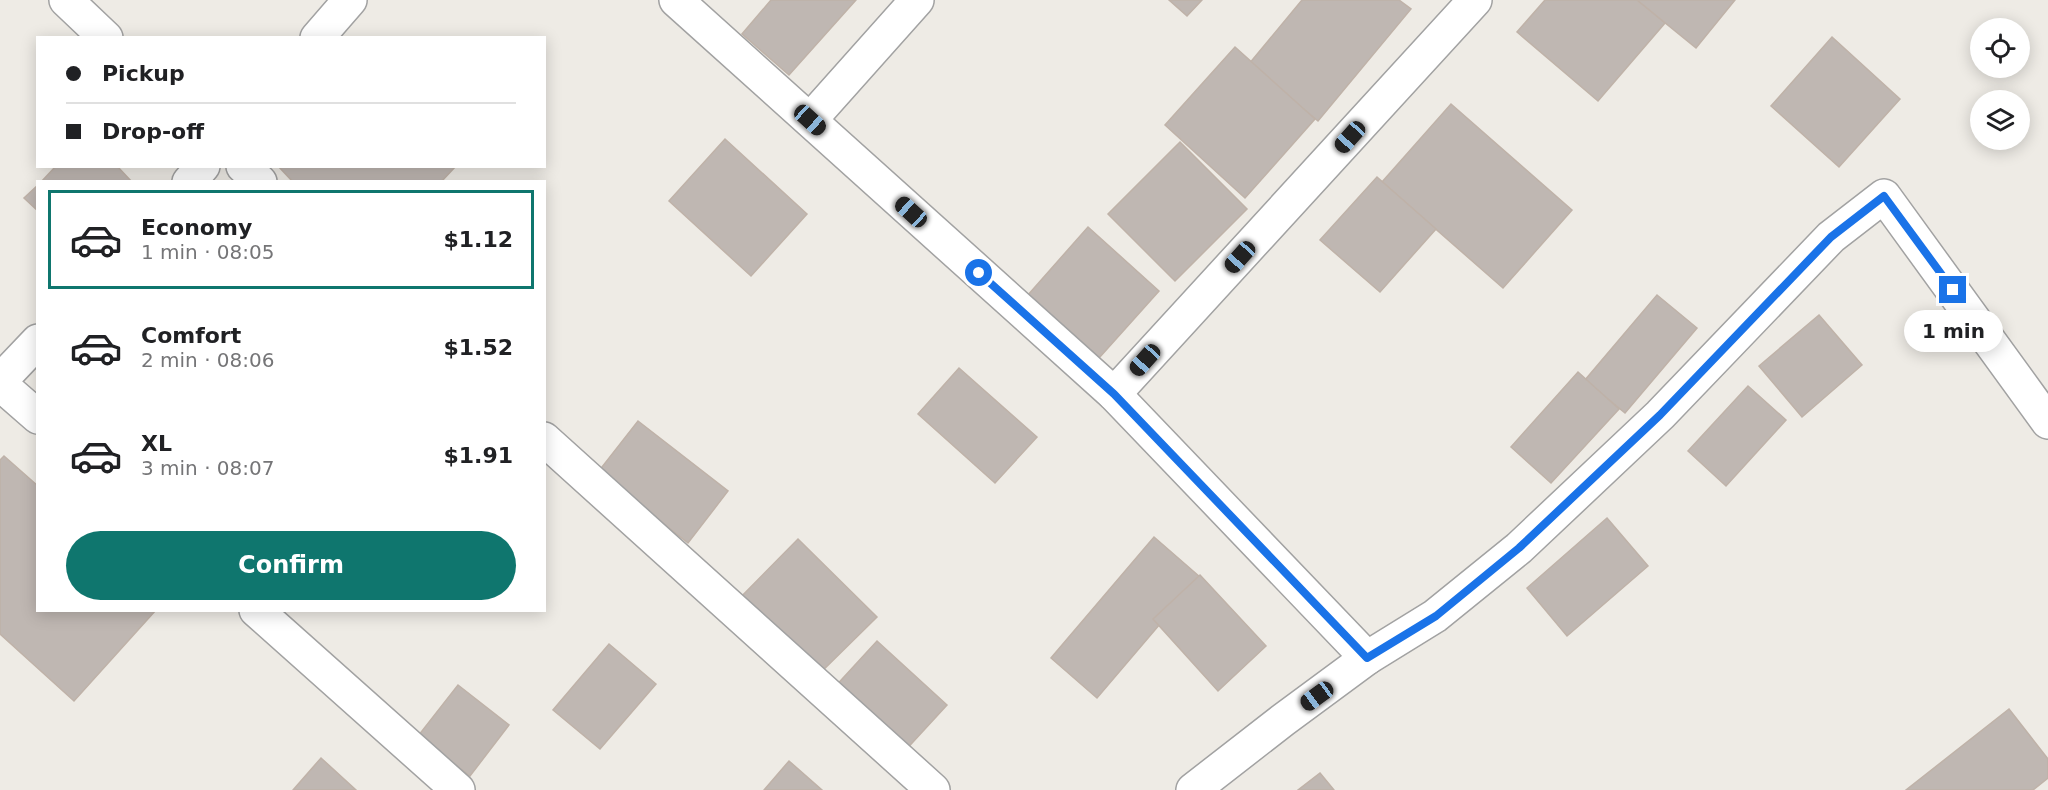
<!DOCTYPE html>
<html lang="en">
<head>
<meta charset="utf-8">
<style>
	body { margin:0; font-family:"DejaVu Sans",sans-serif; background:#f6f6f6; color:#202124; height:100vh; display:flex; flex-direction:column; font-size:22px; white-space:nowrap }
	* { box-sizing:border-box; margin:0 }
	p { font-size:20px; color:#757577 }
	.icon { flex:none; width:33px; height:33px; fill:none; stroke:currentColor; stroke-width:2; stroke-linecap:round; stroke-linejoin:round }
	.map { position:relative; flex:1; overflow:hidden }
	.details { position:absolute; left:36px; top:180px; width:510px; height:432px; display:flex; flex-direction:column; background:#fff; border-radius:0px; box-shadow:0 3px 15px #0003 }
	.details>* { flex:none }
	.guide { position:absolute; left:36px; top:36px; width:510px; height:132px; border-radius:0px; box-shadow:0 3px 15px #0003; display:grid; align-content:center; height:132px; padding:0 30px; background:#fff }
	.controls { position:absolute; left:1970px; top:18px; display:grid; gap:12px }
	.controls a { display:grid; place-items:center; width:60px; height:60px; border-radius:50%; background:#fff; box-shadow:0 3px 15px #0003; font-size:30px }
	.end { position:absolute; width:27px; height:27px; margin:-14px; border:8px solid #1a73e8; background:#fff; box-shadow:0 0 0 3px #fff }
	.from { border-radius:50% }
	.bubble { position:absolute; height:42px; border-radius:21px; background:#fff; box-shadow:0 3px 15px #0003; font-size:20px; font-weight:700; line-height:42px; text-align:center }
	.car { position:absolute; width:18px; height:36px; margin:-18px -9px; border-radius:8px; box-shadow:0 0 4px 2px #0007; background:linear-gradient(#222 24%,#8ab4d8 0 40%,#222 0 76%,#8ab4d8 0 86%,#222 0) }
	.guide b { display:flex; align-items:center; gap:21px; height:57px; font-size:22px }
	.guide b+b { border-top:2px solid #e0e0e0 }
	.guide i { width:15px; height:15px; background:#202124 }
	ul { padding:10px 0 0; list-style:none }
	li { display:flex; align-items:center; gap:18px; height:99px; margin:0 12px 9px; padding:0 18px; border:3px solid transparent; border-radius:0px }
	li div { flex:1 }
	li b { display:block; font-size:22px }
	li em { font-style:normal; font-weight:700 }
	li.active { border-color:#0f766e }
	li>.icon { width:54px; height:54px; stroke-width:1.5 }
	.action { display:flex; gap:12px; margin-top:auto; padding:12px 30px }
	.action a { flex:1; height:69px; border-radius:36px; background:#0f766e; color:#fff; font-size:24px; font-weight:700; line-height:69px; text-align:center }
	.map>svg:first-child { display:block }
	.building { fill:#bfb7b2; stroke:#bfb2a8; stroke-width:1.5 }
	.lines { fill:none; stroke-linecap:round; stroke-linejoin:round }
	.minor-casing { stroke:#a2a2a2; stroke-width:36 }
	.minor { stroke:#fff; stroke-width:33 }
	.route { stroke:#1a73e8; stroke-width:8 }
</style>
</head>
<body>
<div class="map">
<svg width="2048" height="790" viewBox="0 0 2048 790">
	<rect width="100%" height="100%" fill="#eeebe5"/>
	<g class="building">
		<polygon points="771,0 856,0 789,75 742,34"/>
		<polygon points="1169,0 1202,0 1187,16"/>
		<polygon points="1302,0 1399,0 1411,9 1318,121 1249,64"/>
		<polygon points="1545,0 1638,0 1665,23 1598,101 1517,32"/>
		<polygon points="1637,0 1735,0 1696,48"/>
		<polygon points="1832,37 1900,99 1839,167 1771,106"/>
		<polygon points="1235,47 1315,119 1245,198 1165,125"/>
		<polygon points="1451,104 1572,210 1503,288 1382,182"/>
		<polygon points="725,139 807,214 751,276 669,201"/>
		<polygon points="1180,142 1247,209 1175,281 1108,214"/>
		<polygon points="56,166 117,166 132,182 41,182"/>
		<polygon points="278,166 456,166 441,182 293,182"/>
		<polygon points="1377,177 1436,229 1380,292 1320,240"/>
		<polygon points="38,185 38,211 24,198"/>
		<polygon points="1088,227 1159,291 1091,367 1020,304"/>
		<polygon points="1657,295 1697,328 1625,413 1585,380"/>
		<polygon points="1819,315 1862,365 1802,417 1759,366"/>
		<polygon points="959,368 1037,437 995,483 918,414"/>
		<polygon points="1578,372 1619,409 1551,483 1511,447"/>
		<polygon points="1748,386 1786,420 1726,486 1688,451"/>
		<polygon points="638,421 728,491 688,543 598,472"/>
		<polygon points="4,456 38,486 38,610 156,610 74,701 0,634 0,460"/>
		<polygon points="1607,518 1648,566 1567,636 1527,588"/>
		<polygon points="1154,537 1200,577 1097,698 1051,658"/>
		<polygon points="798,539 877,617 809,684 732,606"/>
		<polygon points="1200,575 1266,646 1218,691 1153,619"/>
		<polygon points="877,641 947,705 902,754 832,690"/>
		<polygon points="609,644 656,684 600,749 553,710"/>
		<polygon points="458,685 509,725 470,776 418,736"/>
		<polygon points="2009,709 2048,759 2048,778 2033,790 1906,790"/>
		<polygon points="321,758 356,790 293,790"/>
		<polygon points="789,761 822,790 764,790"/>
		<polygon points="1320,773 1334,790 1298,790"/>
	</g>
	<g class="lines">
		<defs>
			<g id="minor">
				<polyline points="66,0 106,38"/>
				<polyline points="676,0 1114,394 1367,658"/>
				<polyline points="317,38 350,0"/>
				<polyline points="810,120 917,0"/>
				<polyline points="243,166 260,182"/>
				<polyline points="189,182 203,166"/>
				<polyline points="0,381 38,341"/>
				<polyline points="0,384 38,417"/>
				<polyline points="1114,394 1475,0"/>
				<polyline points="544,439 933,790"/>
				<polyline points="256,610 458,790"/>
				<polyline points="1193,790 1283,720 1367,658 1435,616 1519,548 1660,415 1831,237 1884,196 2048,422"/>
			</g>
		</defs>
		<use href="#minor" class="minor-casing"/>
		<use href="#minor" class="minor"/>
	</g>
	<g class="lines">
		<polyline class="route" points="979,273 1114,394 1367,658 1436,616 1519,548 1660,415 1831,237 1884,196 1953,290"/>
	</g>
</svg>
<div class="controls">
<a><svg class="icon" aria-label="locate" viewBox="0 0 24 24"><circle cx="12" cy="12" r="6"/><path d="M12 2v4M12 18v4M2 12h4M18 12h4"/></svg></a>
<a><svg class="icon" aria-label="layers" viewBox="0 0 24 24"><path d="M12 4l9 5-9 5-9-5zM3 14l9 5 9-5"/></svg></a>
</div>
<i class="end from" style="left:979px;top:273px"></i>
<i class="end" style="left:1953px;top:290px"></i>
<div class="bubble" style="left:1904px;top:310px;width:99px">1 min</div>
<i class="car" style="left:810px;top:120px;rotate:132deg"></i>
<i class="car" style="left:1350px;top:137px;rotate:222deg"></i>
<i class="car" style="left:911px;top:212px;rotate:312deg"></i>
<i class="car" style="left:1240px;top:257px;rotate:222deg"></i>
<i class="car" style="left:1145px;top:360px;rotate:222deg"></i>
<i class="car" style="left:1317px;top:696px;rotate:234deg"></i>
<div class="guide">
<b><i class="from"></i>Pickup</b>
<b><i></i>Drop-off</b>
</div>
<section class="details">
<ul>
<li class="active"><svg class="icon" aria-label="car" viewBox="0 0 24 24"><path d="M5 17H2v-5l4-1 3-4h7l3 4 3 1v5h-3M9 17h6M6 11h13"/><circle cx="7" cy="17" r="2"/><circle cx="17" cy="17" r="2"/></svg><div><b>Economy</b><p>1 min · 08:05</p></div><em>$1.12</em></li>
<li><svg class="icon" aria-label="car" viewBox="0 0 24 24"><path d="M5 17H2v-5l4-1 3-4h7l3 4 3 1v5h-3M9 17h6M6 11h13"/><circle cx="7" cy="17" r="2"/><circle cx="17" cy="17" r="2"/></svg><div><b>Comfort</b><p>2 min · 08:06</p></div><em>$1.52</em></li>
<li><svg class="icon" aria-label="car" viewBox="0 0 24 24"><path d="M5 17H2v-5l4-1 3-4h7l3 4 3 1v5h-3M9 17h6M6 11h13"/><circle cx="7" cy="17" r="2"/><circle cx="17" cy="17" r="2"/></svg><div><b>XL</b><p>3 min · 08:07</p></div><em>$1.91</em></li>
</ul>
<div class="action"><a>Confirm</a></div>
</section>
</div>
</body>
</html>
